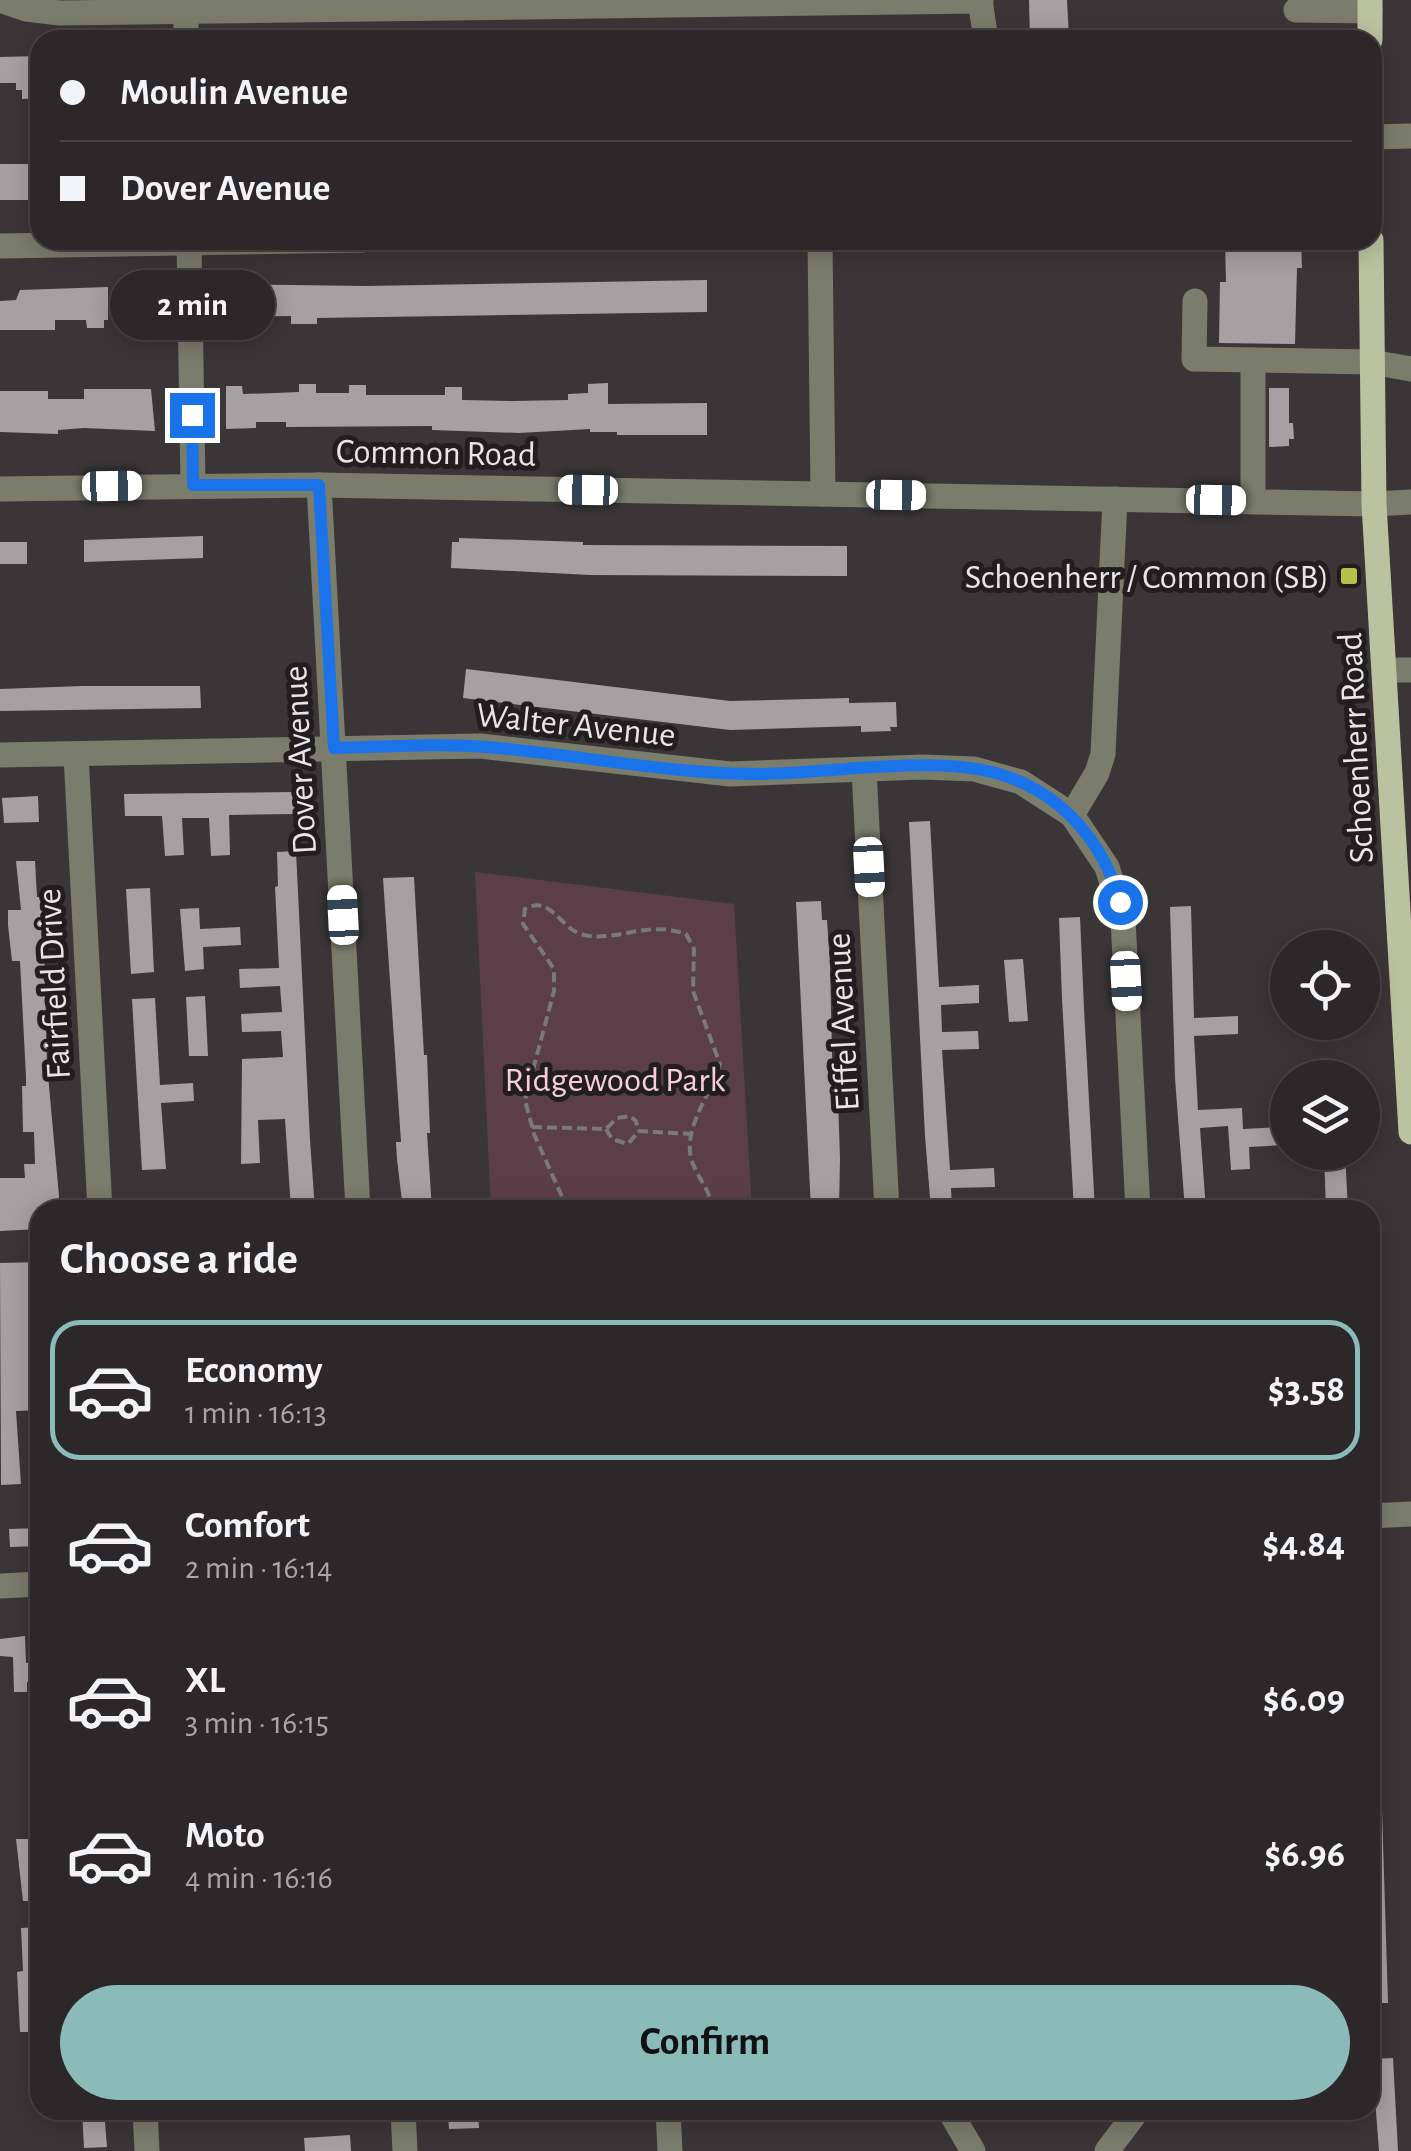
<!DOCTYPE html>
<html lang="en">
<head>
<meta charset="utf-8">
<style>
	body { margin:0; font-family:"Alegreya Sans",sans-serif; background:#343031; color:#f1f3f6; height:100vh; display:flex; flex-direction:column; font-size:38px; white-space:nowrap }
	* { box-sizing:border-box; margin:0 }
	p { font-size:32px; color:#a6a6a8 }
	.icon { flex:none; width:55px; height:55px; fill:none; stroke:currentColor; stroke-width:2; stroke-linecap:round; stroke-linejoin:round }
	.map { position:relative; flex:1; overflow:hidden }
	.side { position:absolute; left:30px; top:1200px; width:1350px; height:920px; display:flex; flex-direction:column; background:#2c2829; border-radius:30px; box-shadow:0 5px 25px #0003,0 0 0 2px #484446 }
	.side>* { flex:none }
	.guide { position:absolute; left:30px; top:30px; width:1352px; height:220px; border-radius:30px; box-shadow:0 5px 25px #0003,0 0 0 2px #484446; display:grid; align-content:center; height:220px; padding:0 30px; background:#2c2829 }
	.tools { position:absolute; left:1270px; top:930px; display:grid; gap:20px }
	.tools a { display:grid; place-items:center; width:110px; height:110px; border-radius:50%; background:#2c2829; box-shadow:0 5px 25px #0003,0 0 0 2px #484446; font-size:50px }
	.end { position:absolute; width:45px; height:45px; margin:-22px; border:12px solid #1a73e8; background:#fff; box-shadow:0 0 0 5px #fff }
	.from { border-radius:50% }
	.bubble { position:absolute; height:70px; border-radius:35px; background:#2c2829; box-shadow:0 5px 25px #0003,0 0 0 2px #484446; font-size:32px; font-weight:700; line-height:70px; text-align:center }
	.car { position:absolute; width:30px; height:60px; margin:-30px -15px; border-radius:12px; box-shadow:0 0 8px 2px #0007; background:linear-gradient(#fff 24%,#345 0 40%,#fff 0 76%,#345 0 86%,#fff 0) }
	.guide b { display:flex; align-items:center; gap:35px; height:95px; font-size:38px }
	.guide b+b { border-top:2px solid #484446 }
	.guide i { width:25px; height:25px; background:#f1f3f6 }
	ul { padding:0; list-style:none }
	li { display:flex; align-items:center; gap:30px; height:140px; margin:0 20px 15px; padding:0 10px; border:5px solid transparent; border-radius:30px }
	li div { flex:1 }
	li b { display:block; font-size:38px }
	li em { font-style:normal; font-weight:700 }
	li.active { border-color:#8bbbb9 }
	li>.icon { width:90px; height:90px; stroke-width:1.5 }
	h2 { padding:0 30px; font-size:45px; line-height:120px }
	.primary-button { display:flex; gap:20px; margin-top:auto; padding:20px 30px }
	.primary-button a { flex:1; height:115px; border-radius:60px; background:#8bbbb9; color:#111; font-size:40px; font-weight:700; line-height:115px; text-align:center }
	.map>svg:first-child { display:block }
	.green { fill:#5c3e49 }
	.building { fill:#a5a1a2 }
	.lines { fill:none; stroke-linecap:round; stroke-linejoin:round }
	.path { stroke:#7b7879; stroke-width:4; stroke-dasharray:10 5; stroke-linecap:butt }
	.minor { stroke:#7a7d6c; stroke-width:25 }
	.major { stroke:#bbc29f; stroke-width:25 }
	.route { stroke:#1a73e8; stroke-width:12 }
	.poi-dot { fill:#b2c34c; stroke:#201e1f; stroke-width:4 }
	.labels { text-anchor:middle; stroke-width:10; stroke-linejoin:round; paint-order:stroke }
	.street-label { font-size:35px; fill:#e7e5e6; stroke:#201e1f }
	.poi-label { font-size:35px; fill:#e7e5e6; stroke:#201e1f; text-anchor:end }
	.park-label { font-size:35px; fill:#f8ccdb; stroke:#201e1f }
</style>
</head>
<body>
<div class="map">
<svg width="1411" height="2151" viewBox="0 0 1411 2151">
	<rect width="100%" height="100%" fill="#3a3637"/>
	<polygon class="green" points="475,872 734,904 752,1210 491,1210"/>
	<g class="building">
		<polygon points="1029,0 1067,0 1069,38 1030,40"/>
		<polygon points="40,56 40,98 22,99 22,90 16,90 16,83 0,83 0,57"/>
		<rect x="0" y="164" width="40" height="36"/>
		<polygon points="1225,240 1301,240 1302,268 1297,268 1295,344 1219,343 1220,282 1226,282"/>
		<polygon points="707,280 707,312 317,318 317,324 291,324 291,316 226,317 225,284 365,286"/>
		<polygon points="155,286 153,330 135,330 130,287"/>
		<polygon points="108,287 108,320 104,320 104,328 87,328 86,320 55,320 55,330 0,330 0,301 16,300 20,290"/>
		<polygon points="608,383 608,404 707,403 707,435 617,435 617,432 590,432 590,429 519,433 432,430 432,426 286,427 286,422 256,422 256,428 226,429 226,386 242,386 243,394 276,393 299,392 299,384 316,384 316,393 349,393 349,385 366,385 366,395 445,395 445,387 462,387 462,400 513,401 568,400 568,394 588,393 588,384"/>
		<polygon points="1269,388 1289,388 1289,423 1293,423 1294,439 1289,439 1289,446 1269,447"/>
		<polygon points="84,389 151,389 155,431 84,428 58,430 58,434 0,432 0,391 48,391 48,399 84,399"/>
		<polygon points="203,536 203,558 84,562 84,540"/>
		<polygon points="459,538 583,542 583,545 847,546 847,576 590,575 451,568 452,542 459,542"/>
		<rect x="0" y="542" width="27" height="22"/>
		<polygon points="466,669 730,701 849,698 849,703 896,702 897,727 890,727 891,731 861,732 861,726 730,730 463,698"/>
		<polygon points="82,686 200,686 201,708 0,711 0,689"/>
		<polygon points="295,792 295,814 229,815 230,855 211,856 209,818 182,818 184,855 165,856 162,816 125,816 124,794"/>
		<polygon points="38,796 39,822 4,823 2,798"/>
		<polygon points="930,821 939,987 979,985 979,1003 941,1005 942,1032 978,1031 979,1049 942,1050 950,1170 994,1168 995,1187 951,1188 952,1210 931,1210 925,1136 909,822"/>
		<polygon points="296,851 310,1140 315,1210 291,1210 285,1119 258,1120 260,1163 241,1164 242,1059 283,1057 281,1031 242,1032 241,1014 282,1012 280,986 240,988 239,969 279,968 275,887 278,886 277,852"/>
		<polygon points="16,861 35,861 37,897 43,897 47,1064 59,1196 57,1210 40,1210 40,1229 0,1231 0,1178 25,1178 24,1164 35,1164 34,1132 23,1132 22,1086 26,1086 26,1077 20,961 12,961 8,925 8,910 21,910"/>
		<polygon points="414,877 424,1055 427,1055 430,1133 427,1133 432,1210 403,1210 397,1159 396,1142 401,1142 383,878"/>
		<polygon points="150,888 154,972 131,974 126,889"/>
		<polygon points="821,901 822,920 827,920 830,964 833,1097 838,1097 840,1159 839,1210 811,1210 796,902"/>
		<polygon points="1191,906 1194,1018 1238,1016 1238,1034 1194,1036 1198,1110 1242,1108 1243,1129 1283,1127 1284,1145 1249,1147 1250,1169 1231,1170 1228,1126 1200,1128 1206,1210 1185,1210 1175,1078 1170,907"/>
		<polygon points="199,908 200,929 240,927 241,945 203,947 204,969 185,971 180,909"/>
		<polygon points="1080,917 1084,1009 1095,1210 1074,1210 1062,999 1059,918"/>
		<polygon points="1023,959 1028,1021 1009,1022 1004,960"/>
		<polygon points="205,996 208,1056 189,1056 186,997"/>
		<polygon points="155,998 160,1085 193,1083 194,1101 161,1103 166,1169 142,1170 132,999"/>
		<polygon points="1324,1152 1345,1152 1348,1210 1326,1210"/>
		<polygon points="40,1262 40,1410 16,1411 21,1484 1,1485 0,1263"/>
		<polygon points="40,1528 40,1546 10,1547 9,1529"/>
		<polygon points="25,1636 26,1663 32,1662 33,1681 27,1682 27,1692 14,1692 13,1657 0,1656 0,1639"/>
		<polygon points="1370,1810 1382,1810 1388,2003 1370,2003"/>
		<polygon points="16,1839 37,1839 40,1901 23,1901"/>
		<polygon points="40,1927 40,1945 35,1945 38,2032 20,2032 17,1972 23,1971 21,1928"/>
		<polygon points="1393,2058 1398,2151 1379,2151 1372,2059"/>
		<polygon points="82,2110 104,2110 107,2147 84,2148"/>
		<polygon points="453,2110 478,2110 479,2128 449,2129 448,2112"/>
		<polygon points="350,2135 351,2151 305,2151 304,2138"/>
	</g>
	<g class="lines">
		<g class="path">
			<polyline points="532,1127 606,1129 617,1118 630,1116 636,1121 638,1131"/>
			<polyline points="606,1129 612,1139 628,1144 638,1132"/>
			<polyline points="638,1131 692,1134"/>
			<path d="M568,1210L534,1134L525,1100L554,991V969L523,924L525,909C552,894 560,930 584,935C618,942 646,920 686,934L694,949L693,991L720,1064C712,1092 687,1122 690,1152C692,1173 712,1189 712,1210"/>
		</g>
		<g class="minor">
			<polyline points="0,0 26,9 60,13 981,1"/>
			<polyline points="980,0 986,40"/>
			<polyline points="1296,10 1370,11"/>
			<polyline points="186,11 186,40"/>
			<polyline points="1372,137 1411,136"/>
			<polyline points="189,240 193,485"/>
			<polyline points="820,240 823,494"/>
			<polyline points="0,246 363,240"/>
			<polyline points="1195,301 1194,359 1371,362 1411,369"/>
			<polyline points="319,485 358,1210"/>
			<polyline points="0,489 319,485 1374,504 1411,502"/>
			<polyline points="1253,501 1253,360"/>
			<polyline points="1386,670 1411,670"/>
			<polyline points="0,755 480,746 730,774 923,767 974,769 1021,782 1072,815 1107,867 1123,919 1138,1210"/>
			<polyline points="76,755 100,1210"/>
			<polyline points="864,770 887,1210"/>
			<polyline points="1072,815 1097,773 1103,754 1115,499"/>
			<polyline points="1370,1516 1411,1514"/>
			<polyline points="0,1586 40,1584"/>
			<polyline points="145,2110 147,2151"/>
			<polyline points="403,2110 405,2151"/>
			<polyline points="668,2110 670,2151"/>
			<polyline points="949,2110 973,2151"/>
			<polyline points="1107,2151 1138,2110"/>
		</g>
		<g class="major">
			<polyline points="1370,0 1370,40"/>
			<polyline points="1371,240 1374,504 1411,1132"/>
		</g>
	</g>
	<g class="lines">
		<path class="route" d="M192,415L193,485H319L334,748C384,747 436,743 486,747C574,754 662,773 751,774C825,775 941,752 1008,777C1065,797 1104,844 1120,902"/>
	</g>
	<rect class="poi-dot" x="1339" y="566" width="20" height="20" rx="5"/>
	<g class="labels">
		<g class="street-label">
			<text transform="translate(436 452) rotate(1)" y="12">Common Road</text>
			<text transform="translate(576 724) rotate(6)" y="12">Walter Avenue</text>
			<text transform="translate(1355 748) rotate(-93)" y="12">Schoenherr Road</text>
			<text transform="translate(299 760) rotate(-93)" y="12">Dover Avenue</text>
			<text transform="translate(53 984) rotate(-93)" y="12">Fairfield Drive</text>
			<text transform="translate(842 1022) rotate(-93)" y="12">Eiffel Avenue</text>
		</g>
		<g class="poi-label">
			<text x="1329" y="588">Schoenherr / Common (SB)</text>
		</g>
		<g class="park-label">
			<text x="615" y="1091">Ridgewood Park</text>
		</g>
	</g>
</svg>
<div class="tools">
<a><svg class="icon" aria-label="locate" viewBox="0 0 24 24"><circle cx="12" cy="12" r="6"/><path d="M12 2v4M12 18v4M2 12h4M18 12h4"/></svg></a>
<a><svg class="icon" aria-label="layers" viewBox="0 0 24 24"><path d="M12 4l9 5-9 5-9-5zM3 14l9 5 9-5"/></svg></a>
</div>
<i class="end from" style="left:1120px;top:902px"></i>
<i class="end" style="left:192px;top:415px"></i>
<div class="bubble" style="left:110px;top:270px;width:165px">2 min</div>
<i class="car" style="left:112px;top:486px;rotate:89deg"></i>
<i class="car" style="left:588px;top:490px;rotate:271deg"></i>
<i class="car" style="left:896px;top:495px;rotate:91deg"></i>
<i class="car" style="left:1216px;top:500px;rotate:91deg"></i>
<i class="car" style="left:869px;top:867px;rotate:177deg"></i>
<i class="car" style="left:343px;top:915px;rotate:357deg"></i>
<i class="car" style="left:1126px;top:981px;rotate:177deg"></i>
<div class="guide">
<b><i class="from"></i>Moulin Avenue</b>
<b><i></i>Dover Avenue</b>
</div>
<section class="side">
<h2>Choose a ride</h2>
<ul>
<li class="active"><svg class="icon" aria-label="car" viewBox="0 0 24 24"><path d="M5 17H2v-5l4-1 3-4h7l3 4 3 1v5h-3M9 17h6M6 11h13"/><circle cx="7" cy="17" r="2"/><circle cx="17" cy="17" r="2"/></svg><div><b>Economy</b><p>1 min · 16:13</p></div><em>$3.58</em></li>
<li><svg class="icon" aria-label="car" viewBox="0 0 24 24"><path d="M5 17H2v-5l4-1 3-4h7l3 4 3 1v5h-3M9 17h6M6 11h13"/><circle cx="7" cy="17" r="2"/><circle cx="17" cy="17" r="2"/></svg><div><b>Comfort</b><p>2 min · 16:14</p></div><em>$4.84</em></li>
<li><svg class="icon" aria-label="car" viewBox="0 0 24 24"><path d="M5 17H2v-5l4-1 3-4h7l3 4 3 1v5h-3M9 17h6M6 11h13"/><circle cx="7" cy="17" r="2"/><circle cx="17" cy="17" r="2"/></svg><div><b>XL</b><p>3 min · 16:15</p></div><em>$6.09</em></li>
<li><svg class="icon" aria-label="car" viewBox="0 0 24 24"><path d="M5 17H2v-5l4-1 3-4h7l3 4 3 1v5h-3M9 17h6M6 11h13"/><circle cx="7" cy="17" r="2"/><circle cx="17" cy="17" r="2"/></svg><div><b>Moto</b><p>4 min · 16:16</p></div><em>$6.96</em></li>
</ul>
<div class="primary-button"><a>Confirm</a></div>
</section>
</div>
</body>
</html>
